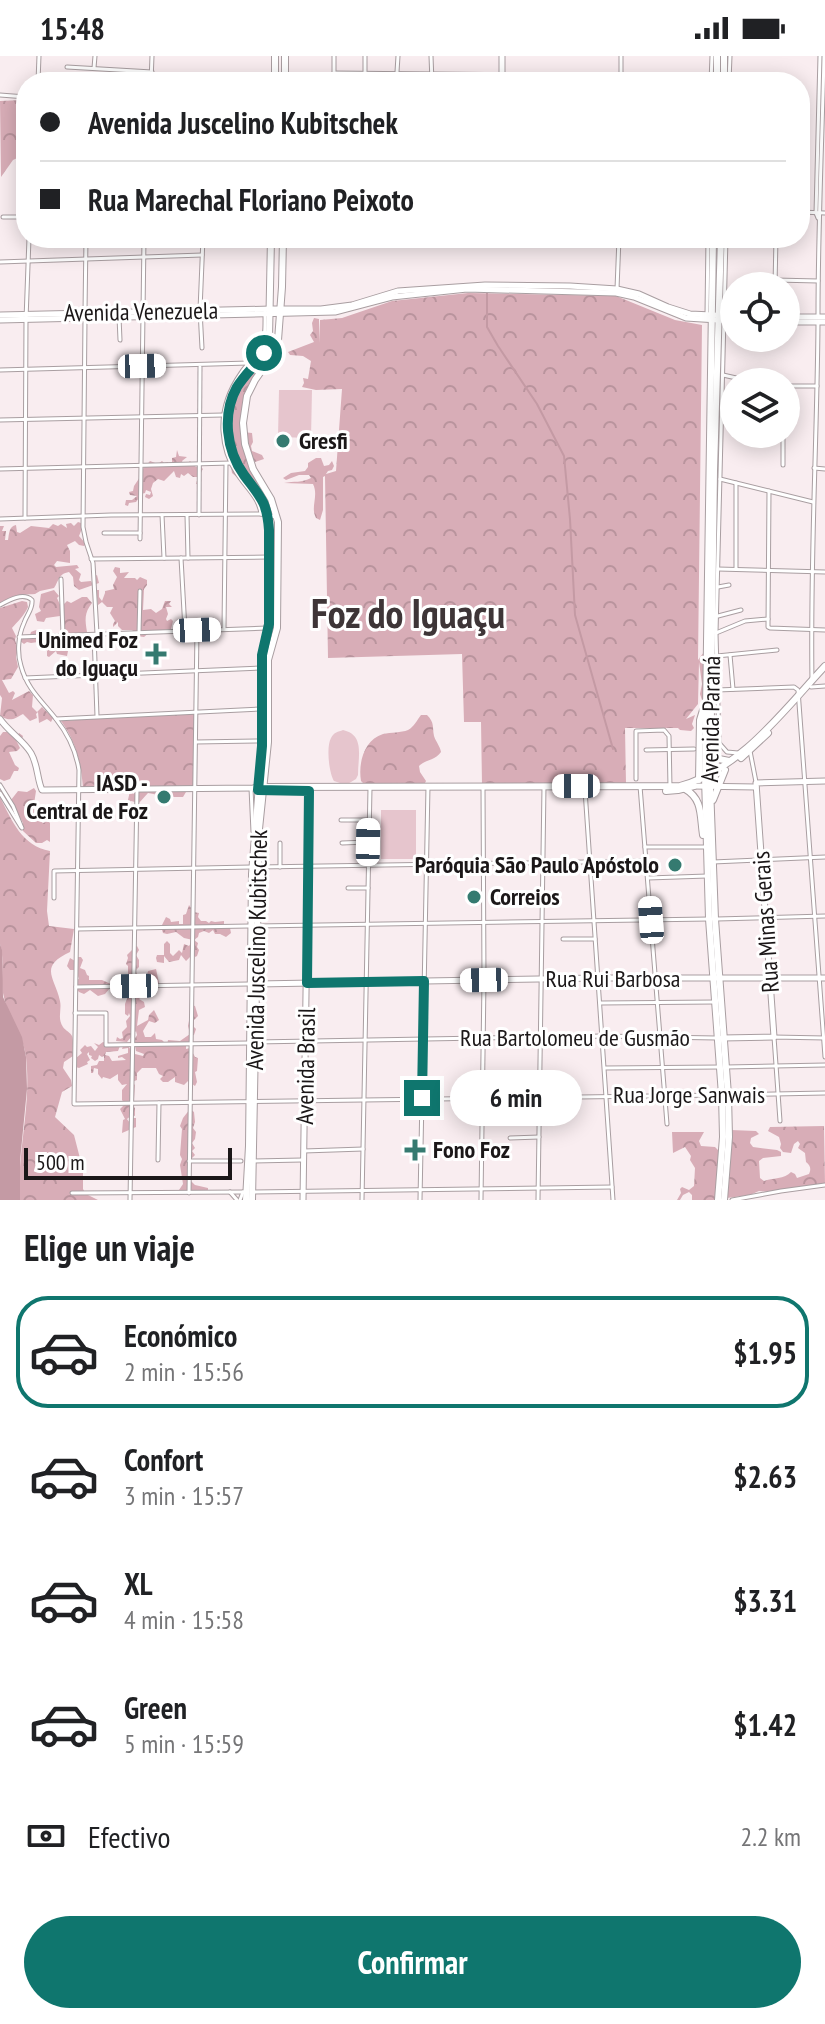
<!DOCTYPE html>
<html lang="es">
<head>
<meta charset="utf-8">
<style>
	body { margin:0; font-family:"PT Sans Narrow",sans-serif; background:#f2f2f2; color:#202124; height:100vh; display:flex; flex-direction:column; font-size:30px; white-space:nowrap }
	* { box-sizing:border-box; margin:0 }
	p { font-size:26px; color:#757577 }
	.icon { flex:none; width:44px; height:44px; fill:none; stroke:currentColor; stroke-width:2; stroke-linecap:round; stroke-linejoin:round }
	.map { position:relative; height:1144px; overflow:hidden }
	.details { display:flex; flex-direction:column; background:#fff; flex:1 }
	.details>* { flex:none }
	.guide { position:absolute; left:16px; top:16px; width:794px; height:176px; border-radius:32px; box-shadow:0 4px 20px #0003; display:grid; align-content:center; height:176px; padding:0 24px; background:#fff }
	.tools { position:absolute; left:720px; top:216px; display:grid; gap:16px }
	.tools a { display:grid; place-items:center; width:80px; height:80px; border-radius:50%; background:#fff; box-shadow:0 4px 20px #0003; font-size:40px }
	.scale { position:absolute; left:24px; bottom:20px; width:208px; box-sizing:border-box; padding-left:8px; border:4px solid #1b1718; border-top:0; font-size:22px; line-height:28px; white-space:nowrap; color:#1b1718; -webkit-text-stroke:6px #fff; paint-order:stroke }
	.end { position:absolute; width:36px; height:36px; margin:-18px; border:10px solid #0f766e; background:#fff; box-shadow:0 0 0 4px #fff }
	.from { border-radius:50% }
	.bubble { position:absolute; height:56px; border-radius:28px; background:#fff; box-shadow:0 4px 20px #0003; font-size:26px; font-weight:700; line-height:56px; text-align:center }
	.car { position:absolute; width:24px; height:48px; margin:-24px -12px; border-radius:10px; box-shadow:0 0 6px 2px #0007; background:linear-gradient(#fff 24%,#345 0 40%,#fff 0 76%,#345 0 86%,#fff 0) }
	.guide b { display:flex; align-items:center; gap:28px; height:76px; font-size:30px }
	.guide b+b { border-top:2px solid #e0e0e0 }
	.guide i { width:20px; height:20px; background:#202124 }
	ul { padding:0; list-style:none }
	li { display:flex; align-items:center; gap:24px; height:112px; margin:0 16px 12px; padding:0 8px; border:4px solid transparent; border-radius:32px }
	li div { flex:1 }
	li b { display:block; font-size:30px }
	li em { font-style:normal; font-weight:700 }
	li.active { border-color:#0f766e }
	li>.icon { width:72px; height:72px; stroke-width:1.5 }
	h2 { padding:0 24px; font-size:36px; line-height:96px }
	.pay { display:flex; align-items:center; gap:20px; height:88px; padding:0 24px; font-size:30px }
	.pay p { margin-inline-start:auto }
	.button { display:flex; gap:16px; margin-top:auto; padding:16px 24px }
	.button a { flex:1; height:92px; border-radius:48px; background:#0f766e; color:#fff; font-size:32px; font-weight:700; line-height:92px; text-align:center }
	.status { display:flex; justify-content:space-between; align-items:center; height:56px; padding:0 40px; background:#fff; direction:ltr }
	.status svg { height:22px; fill:currentColor }
	.map>svg:first-child { display:block }
	.forest { fill:url(#forest-crowns) }
	.pitch { fill:#e6c5cd }
	.water { fill:#c49aa4 }
	.lines { fill:none; stroke-linecap:round; stroke-linejoin:round }
	.stream { stroke:#c49aa4; stroke-width:2 }
	.street-casing { stroke:#a99ea1; stroke-width:5 }
	.secondary-casing { stroke:#a99ea1; stroke-width:7 }
	.primary-casing { stroke:#a99ea1; stroke-width:8 }
	.street { stroke:#fff; stroke-width:3 }
	.secondary { stroke:#fff; stroke-width:5 }
	.primary { stroke:#fff; stroke-width:6 }
	.route { stroke:#0f766e; stroke-width:10 }
	.poi-dot { fill:#357a70; stroke:#fff; stroke-width:3 }
	.labels { text-anchor:middle; stroke-width:6; stroke-linejoin:round; paint-order:stroke }
	.street-label { font-size:24px; fill:#1b1718; stroke:#fff }
	.poi-label { font-size:24px; font-weight:bold; fill:#1b1718; stroke:#fff; text-anchor:start }
	.town-label { font-size:40px; font-weight:bold; fill:#3e3537; stroke:#fff }
</style>
</head>
<body>
<div class="status"><b>15:48</b><svg viewBox="0 0 49 12"><path d="M0 12V9h3v3zM5 12V6h3v6zM10 12V3h3v9zM15 12V0h3v12zM26 1h20v11H26zM47 4h2v5h-2z"/></svg></div>
<div class="map">
<svg width="825" height="1144" viewBox="0 0 825 1144">
	<defs>
		<pattern id="forest-crowns" width="20" height="18" patternUnits="userSpaceOnUse" patternTransform="scale(2)"><rect width="20" height="18" fill="#d8adb7"/><path d="M2 6a3 3 0 1 1 6 0M12 15a3 3 0 1 1 6 0" fill="none" stroke="#b9949d"/></pattern>
	</defs>
	<rect width="100%" height="100%" fill="#f9edf0"/>
	<g class="forest">
		<polygon points="22,44 26,47 26,98 13,104 1,121 0,45"/>
		<path d="M468,237L616,240L675,264L702,269L698,604L704,596L713,590L715,595L714,627L703,656V647L700,638L702,628L699,606L698,648L686,663L695,659L692,668L694,672L691,675L680,674L678,672H625L626,727L482,728L481,666H464L462,598L328,602L325,420L323,421V454L320,464L316,462C310,451 319,440 313,428L284,427C294,425 302,427 311,422L309,419H299L286,424L283,422L291,417L305,415L308,411V407L316,402H321L324,410L329,409L332,405L334,410L332,414L328,415L326,418L336,415L342,333L316,334L302,331L304,327L303,322L308,323L311,305L303,300L290,299L288,296L314,286L310,279L313,275L312,267L314,262L319,263V287L320,264L342,262L392,245Z"/>
		<path d="M254,316L258,319L256,329L248,340L241,357L243,376L252,377L253,386L251,390L252,395L262,399L264,403L255,406L250,401L268,440L274,457H271L244,423H239L232,417C230,399 219,378 226,359C229,350 234,344 239,337C244,329 248,321 254,316Z"/>
		<polygon points="177,394 179,400 187,401 182,405 184,410 190,405 196,411 200,410 203,413 200,418 201,424 198,428 196,428 198,421 193,421 188,417 184,420 181,418 180,422 176,421 174,415 164,425 158,423 153,427 151,433 153,440 149,443 145,441 146,438 150,439 151,436 146,434 145,437 138,439 139,442 136,446 129,447 128,450 125,449 126,444 132,444 137,440 130,439 129,436 133,435 134,430 142,418 141,415 150,405 158,408 162,405 164,407 168,406 168,409 172,408 172,402 176,401"/>
		<path d="M78,466L81,467V475L79,480L86,488L84,490L79,489L75,485L67,489L70,495V507L57,505L54,509L56,511L77,509L79,512L75,513L81,518L79,524L81,526L91,525L92,527L95,523V520L97,519L99,527L79,534L74,530L73,521L69,516C58,518 59,525 54,532L40,535L35,538C19,539 15,539 0,547V468V470H4L2,475H6L5,484H8C9,478 9,470 16,469L17,476L20,477L31,470L49,472L53,468L58,470L61,468L67,472L66,468L71,467L74,470Z"/>
		<polygon points="115,511 120,512 120,517 129,516 124,522 135,522 137,524 140,521 147,524 147,529 144,533 143,554 151,553 156,557 162,553 165,545 171,545 169,548 172,551 166,551 168,558 166,563 167,565 171,563 173,565 171,573 150,576 144,581 128,579 133,574 122,574 118,570 118,566 113,571 113,568 115,565 110,557 113,551 107,551 102,546 98,549 96,534 99,534 99,541 102,545 105,537 105,535 114,533 113,529 117,521 113,515"/>
		<path d="M54,534L59,540L57,542L61,551L67,545L71,547L82,541H87L92,547C84,557 85,564 87,576L90,578L88,585L72,582L67,579L65,584L67,590L70,586L73,589L68,595L67,600L57,598L56,595L49,601L47,600V595L45,593L47,589L45,585L31,587L27,586L24,588L20,585L22,582L30,579L31,576C35,574 40,573 44,574L43,578L55,581L58,577L64,578L60,560L46,562L44,566L37,565L35,558L41,555L39,551L41,538Z"/>
		<path d="M22,545L27,546L28,551C24,560 18,565 12,572L16,580L15,584L18,593L16,601L18,611L11,623L2,624L9,637L13,635L15,637L12,644L29,635L33,639L32,651L37,656L42,651L53,662L51,666L47,663L39,667L38,656L36,658L37,662L30,665L23,658C14,663 11,666 0,660L2,642L0,639V552Z"/>
		<path d="M195,656L194,731L184,733L186,736L183,741H169L148,737L139,747L131,745L127,748L130,735L134,738L135,734L83,732C81,706 76,686 61,665Z"/>
		<path d="M421,659H427C435,667 432,671 434,680C436,686 440,690 441,696C435,705 426,703 419,710L420,716L426,725L425,727H363L361,725C358,707 364,684 383,678C391,676 401,677 408,674C414,671 417,664 421,659Z"/>
		<polygon points="3,676 7,676 15,683 19,677 23,680 22,683 16,684 20,692 17,695 9,696 15,709 19,712 18,715 14,715 10,723 4,725 0,723 0,680"/>
		<polygon points="34,732 36,735 34,748 34,761 43,767 48,765 50,767 50,786 47,784 42,787 36,787 23,775 23,767 11,744 18,735 27,736"/>
		<path d="M0,741C12,765 22,790 50,795L47,855L49,870L74,873L70,896C38,911 55,921 60,945C62,954 57,962 63,971C65,974 71,977 72,980C74,985 72,994 73,1000L64,1006L63,1012L71,1024L72,1030L62,1036L55,1061L74,1079L83,1114V1133L86,1138L98,1144H20C20,1130 19,1115 21,1100C24,1067 30,1035 26,1001C23,977 7,960 3,937C0,921 5,904 0,888Z"/>
		<polygon points="189,849 194,856 199,857 198,861 201,865 206,865 209,867 211,865 215,866 224,865 224,871 230,872 231,877 226,881 220,878 215,878 213,874 209,877 204,875 199,877 198,881 194,884 198,887 197,891 199,894 197,900 195,901 193,898 186,905 181,899 179,904 169,906 164,900 164,907 157,906 156,902 157,899 164,899 164,888 167,885 170,888 170,897 173,900 179,894 182,897 184,888 189,890 193,884 184,882 176,876 167,878 163,877 161,871 166,861 170,863 171,866 179,865 179,868 183,868 183,859 186,858"/>
		<polygon points="137,890 139,894 136,899 139,904 139,911 135,915 138,919 139,923 146,923 148,915 156,913 159,927 158,928 131,931 131,933 136,932 139,934 142,932 156,932 154,936 151,937 147,935 139,943 144,946 145,951 139,954 137,970 148,964 149,959 154,954 159,964 155,967 149,965 143,975 145,981 151,981 155,977 156,983 162,984 167,989 168,984 180,985 190,978 188,970 192,949 195,950 198,960 194,964 194,971 196,973 194,979 191,979 190,988 186,989 186,993 190,992 195,1001 198,1002 197,1015 195,1016 197,1026 195,1030 188,1025 184,1029 175,1026 175,1021 168,1026 163,1026 160,1023 163,1020 159,1018 156,1012 142,1012 137,1017 137,1024 132,1026 135,1029 134,1043 129,1047 135,1052 135,1060 132,1059 127,1063 130,1067 132,1062 136,1062 136,1071 122,1077 123,1064 125,1063 120,1053 125,1048 122,1044 122,1034 127,1028 122,1029 118,1024 118,1018 110,1023 103,1021 102,1023 98,1018 98,1013 94,1012 93,1017 91,1017 91,1010 97,1009 99,1005 104,1005 104,1000 102,1001 99,999 98,1003 95,1005 91,1002 92,1000 89,999 89,996 87,998 90,1004 87,1006 88,1008 79,1012 76,1011 76,1002 82,997 80,994 85,989 87,991 91,990 95,995 98,991 94,987 99,989 103,986 120,990 118,995 106,996 105,999 109,1000 112,1005 126,1004 122,1001 118,1002 118,1000 128,997 128,992 122,993 123,990 129,991 132,996 132,1000 135,998 143,1000 144,998 136,995 134,984 137,979 136,975 127,986 116,985 117,981 120,983 123,982 122,976 127,971 126,965 130,960 129,957 128,960 125,958 125,948 130,935 124,934 118,939 115,937 113,938 110,932 105,938 98,940 90,934 84,938 79,936 75,931 76,924 79,923 76,914 70,914 67,910 70,902 75,905 78,901 81,901 83,904 80,912 85,914 87,919 89,920 89,924 102,924 111,928 116,919 128,919 128,910 126,908 128,902 127,899 135,891"/>
		<polygon points="190,1053 194,1056 195,1066 193,1072 196,1076 195,1083 192,1087 195,1092 192,1095 195,1099 189,1105 191,1115 190,1124 195,1129 208,1132 208,1135 180,1136 179,1134 183,1128 180,1109 182,1103 180,1099 182,1073 180,1070 183,1062"/>
		<path d="M824,1070L825,1128L769,1136L759,1135L750,1139L727,1142L724,1144H692V1139L689,1136L683,1139L680,1144H677L681,1137L680,1133L682,1131L689,1134L694,1130L695,1112L690,1104L691,1100L685,1091L673,1097L672,1076H704L699,1085L701,1090L715,1091L718,1094L731,1074L756,1075L759,1078L751,1082L750,1087L753,1091L777,1094L781,1096V1100L763,1102L759,1105L760,1122L764,1125C772,1122 785,1123 791,1116L795,1118L797,1122L809,1118C811,1113 811,1110 806,1106L805,1097L798,1092L800,1088L798,1085L794,1088L791,1097L783,1096L780,1092L781,1088L779,1081L768,1075L770,1071Z"/>
	</g>
	<g class="pitch">
		<polygon points="279,334 312,334 311,382 278,381"/>
		<path d="M343,674C365,679 358,700 358,719L356,723L346,729L334,725C329,717 326,691 331,682C334,676 338,676 343,674Z"/>
		<rect x="381" y="754" width="35" height="49"/>
	</g>
	<polygon class="water" points="0,888 2,894 3,941 22,981 26,1001 27,1033 20,1105 20,1144 0,1144"/>
	<g class="lines">
		<polyline class="stream" points="487,237 487,271 498,290 537,348 564,400 570,463 575,559 613,693"/>
		<defs>
			<g id="street">
				<polyline points="431,0 432,26"/>
				<polyline points="67,11 152,16"/>
				<polyline points="94,12 95,0"/>
				<polyline points="397,16 398,0"/>
				<polyline points="334,17 621,20"/>
				<polyline points="38,26 39,0"/>
				<polyline points="151,26 152,0"/>
				<polyline points="334,26 334,0"/>
				<polyline points="365,26 365,0"/>
				<polyline points="621,26 621,0"/>
				<polyline points="711,26 712,0"/>
				<polyline points="729,26 730,0"/>
				<polyline points="0,39 26,41"/>
				<polyline points="800,156 825,157"/>
				<polyline points="3,161 26,161"/>
				<polyline points="818,162 816,157 820,0"/>
				<polyline points="726,182 716,577 719,687 727,696 738,697"/>
				<polyline points="0,206 202,199"/>
				<polyline points="775,224 818,225"/>
				<polyline points="775,230 776,182"/>
				<polyline points="617,233 619,182"/>
				<polyline points="85,256 86,182"/>
				<polyline points="707,258 708,182"/>
				<path d="M818,260C818,173 822,87 824,0"/>
				<polyline points="119,261 120,284"/>
				<polyline points="85,263 83,471 86,486 93,507 97,578"/>
				<polyline points="202,292 200,254 203,182"/>
				<polyline points="0,314 249,307"/>
				<polyline points="723,319 754,326"/>
				<polyline points="786,330 817,330"/>
				<polyline points="0,364 223,359"/>
				<polyline points="783,409 783,378"/>
				<polyline points="814,412 825,413"/>
				<polyline points="0,413 231,407"/>
				<polyline points="720,423 813,446"/>
				<polyline points="736,427 736,513"/>
				<polyline points="769,435 768,571 770,572 825,574"/>
				<path d="M261,458C259,441 245,431 236,416C228,404 224,390 223,375C222,355 229,334 241,317C246,308 256,302 260,293C266,282 265,268 265,256"/>
				<polyline points="162,459 164,502"/>
				<polyline points="187,459 188,502"/>
				<polyline points="199,459 200,311"/>
				<polyline points="25,462 26,264 29,182"/>
				<polyline points="0,463 111,459 261,458 276,461"/>
				<polyline points="104,477 140,477"/>
				<polyline points="140,483 144,182"/>
				<polyline points="181,502 185,574"/>
				<polyline points="91,503 268,501"/>
				<polyline points="718,513 825,516"/>
				<polyline points="61,523 63,579"/>
				<polyline points="718,531 729,529"/>
				<path d="M0,549C9,544 23,536 32,544C33,553 27,558 24,567C18,580 17,597 21,610C27,633 42,645 56,663C68,678 76,695 79,714L74,1048L721,1039"/>
				<polyline points="718,560 741,554"/>
				<polyline points="224,572 226,408"/>
				<polyline points="139,577 140,535"/>
				<polyline points="716,577 745,565 768,563"/>
				<polyline points="94,579 97,660"/>
				<polyline points="19,581 267,572"/>
				<polyline points="730,599 733,633"/>
				<polyline points="717,600 777,594"/>
				<polyline points="25,622 261,612"/>
				<path d="M812,624C810,505 817,387 818,268"/>
				<polyline points="811,631 825,630"/>
				<polyline points="717,634 794,631 798,634 825,1001"/>
				<polyline points="56,663 260,653"/>
				<polyline points="196,686 260,685"/>
				<polyline points="646,694 694,693"/>
				<polyline points="750,695 756,726"/>
				<polyline points="636,723 636,675 664,674 669,680 670,731"/>
				<polyline points="0,729 13,750 22,772"/>
				<polyline points="640,730 667,1068"/>
				<polyline points="251,732 253,776"/>
				<polyline points="585,734 613,1144"/>
				<polyline points="0,737 21,771"/>
				<polyline points="341,764 369,764"/>
				<polyline points="280,787 280,811"/>
				<polyline points="342,787 367,786"/>
				<polyline points="645,791 705,791"/>
				<polyline points="713,806 825,801"/>
				<polyline points="259,811 646,805"/>
				<polyline points="648,822 707,820"/>
				<polyline points="348,832 368,832"/>
				<polyline points="54,842 54,815 251,811"/>
				<polyline points="717,863 825,860"/>
				<polyline points="257,870 709,863"/>
				<polyline points="77,873 249,870"/>
				<polyline points="563,883 595,883"/>
				<polyline points="76,931 248,928"/>
				<polyline points="600,947 715,946"/>
				<polyline points="75,957 106,957 106,989 248,987"/>
				<polyline points="256,986 602,980 716,982"/>
				<polyline points="726,1011 825,1009"/>
				<polyline points="605,1012 720,1011"/>
				<polyline points="729,1039 825,1037"/>
				<polyline points="780,1065 774,981 825,982"/>
				<polyline points="510,1082 539,1081"/>
				<polyline points="304,1095 363,1093"/>
				<polyline points="158,1104 159,1047"/>
				<polyline points="189,1105 241,1105"/>
				<polyline points="254,1105 302,1104"/>
				<polyline points="230,1136 237,1144"/>
				<polyline points="252,1136 612,1131"/>
				<polyline points="72,1137 244,1136"/>
				<polyline points="189,1137 197,574"/>
				<polyline points="130,1144 137,733"/>
				<polyline points="240,1144 243,1136"/>
				<polyline points="362,1144 370,732"/>
				<polyline points="420,1144 428,730"/>
				<polyline points="481,1144 484,924 483,732"/>
				<polyline points="538,1144 544,730"/>
				<polyline points="732,1144 781,1135 825,1129"/>
			</g>
			<g id="secondary">
				<polyline points="502,26 502,0"/>
				<polyline points="0,259 271,253 321,253 352,249 398,235 485,229 570,230 617,233 639,238 668,251 690,258 734,260"/>
				<polyline points="786,261 825,261"/>
				<polyline points="0,264 335,256 392,241 467,233 616,237 634,241 686,262 734,265"/>
				<polyline points="786,266 825,266"/>
				<path d="M0,663C9,676 23,684 31,697C38,709 37,723 42,734L253,732L258,731"/>
				<polyline points="692,730 756,731"/>
				<polyline points="257,928 598,922 825,922"/>
				<polyline points="722,982 774,981 756,727 825,725"/>
				<polyline points="303,1144 309,731"/>
			</g>
			<g id="primary">
				<polyline points="275,26 275,0"/>
				<polyline points="285,26 285,0"/>
				<polyline points="717,26 717,0"/>
				<polyline points="724,26 724,0"/>
				<polyline points="713,182 705,721 709,863 722,1039 723,1081 718,1144"/>
				<polyline points="721,182 714,415 710,730 715,863 728,1039 729,1081 724,1144"/>
				<polyline points="710,692 719,703 729,705"/>
				<polyline points="741,702 768,677"/>
				<polyline points="699,724 700,664 703,654"/>
				<path d="M262,731L680,730C740,714 784,654 825,610"/>
				<path d="M685,733C703,743 700,760 703,779"/>
				<polyline points="666,735 678,734 694,730"/>
				<polyline points="713,744 725,714"/>
				<path d="M246,1144L249,1090L252,818L262,690V599L269,568V474C268,464 268,452 263,443C258,434 249,427 244,418C231,400 224,375 229,352C235,324 262,309 269,282L271,182"/>
				<polyline points="252,1144 259,773 268,686 268,604 277,572 278,466 271,443 253,413 245,388 243,367 247,340 255,324 273,298 278,284 282,231 283,182"/>
			</g>
		</defs>
		<use href="#street" class="street-casing"/>
		<use href="#secondary" class="secondary-casing"/>
		<use href="#primary" class="primary-casing"/>
		<use href="#street" class="street"/>
		<use href="#secondary" class="secondary"/>
		<use href="#primary" class="primary"/>
	</g>
	<g class="lines">
		<path class="route" d="M264,297C256,309 245,318 237,331C222,358 226,394 244,419C260,441 267,445 269,474V568L262,599V690L258,734L309,735L307,927L424,925L422,1042"/>
	</g>
	<g class="poi-dot">
		<circle cx="283" cy="385" r="8"/>
		<path d="M152 586h8v8h8v8h-8v8h-8v-8h-8v-8h8z"/>
		<circle cx="164" cy="741" r="8"/>
		<circle cx="675" cy="809" r="8"/>
		<circle cx="474" cy="841" r="8"/>
		<path d="M411 1082h8v8h8v8h-8v8h-8v-8h-8v-8h8z"/>
	</g>
	<g class="labels">
		<g class="street-label">
			<text transform="translate(141 256) rotate(-1)" y="8">Avenida Venezuela</text>
			<text transform="translate(711 663) rotate(-89)" y="8">Avenida Paraná</text>
			<text transform="translate(766 866) rotate(-94)" y="8">Rua Minas Gerais</text>
			<text transform="translate(257 894) rotate(-89)" y="8">Avenida Juscelino Kubitschek</text>
			<text x="613" y="931">Rua Rui Barbosa</text>
			<text x="575" y="990">Rua Bartolomeu de Gusmão</text>
			<text transform="translate(306 1010) rotate(-89)" y="8">Avenida Brasil</text>
			<text x="689" y="1047">Rua Jorge Sanwais</text>
		</g>
		<g class="poi-label">
			<text x="299" y="393">Gresfi</text>
			<text x="138" y="592" text-anchor="end">Unimed Foz<tspan x="138" dy="28">do Iguaçu</tspan></text>
			<text x="148" y="735" text-anchor="end">IASD -<tspan x="148" dy="28">Central de Foz</tspan></text>
			<text x="659" y="817" text-anchor="end">Paróquia São Paulo Apóstolo</text>
			<text x="490" y="849">Correios</text>
			<text x="433" y="1102">Fono Foz</text>
		</g>
		<g class="town-label">
			<text x="408" y="572">Foz do Iguaçu</text>
		</g>
	</g>
</svg>
<div class="tools">
<a><svg class="icon" aria-label="locate" viewBox="0 0 24 24"><circle cx="12" cy="12" r="6"/><path d="M12 2v4M12 18v4M2 12h4M18 12h4"/></svg></a>
<a><svg class="icon" aria-label="layers" viewBox="0 0 24 24"><path d="M12 4l9 5-9 5-9-5zM3 14l9 5 9-5"/></svg></a>
</div>
<div class="scale">500 m</div>
<i class="end from" style="left:264px;top:297px"></i>
<i class="end" style="left:422px;top:1042px"></i>
<div class="bubble" style="left:450px;top:1014px;width:132px">6 min</div>
<i class="car" style="left:142px;top:310px;rotate:89deg"></i>
<i class="car" style="left:197px;top:574px;rotate:88deg"></i>
<i class="car" style="left:576px;top:730px;rotate:270deg"></i>
<i class="car" style="left:368px;top:786px;rotate:1deg"></i>
<i class="car" style="left:651px;top:864px;rotate:356deg"></i>
<i class="car" style="left:484px;top:924px;rotate:269deg"></i>
<i class="car" style="left:134px;top:930px;rotate:269deg"></i>
<div class="guide">
<b><i class="from"></i>Avenida Juscelino Kubitschek</b>
<b><i></i>Rua Marechal Floriano Peixoto</b>
</div>
</div>
<section class="details">
<h2>Elige un viaje</h2>
<ul>
<li class="active"><svg class="icon" aria-label="car" viewBox="0 0 24 24"><path d="M5 17H2v-5l4-1 3-4h7l3 4 3 1v5h-3M9 17h6M6 11h13"/><circle cx="7" cy="17" r="2"/><circle cx="17" cy="17" r="2"/></svg><div><b>Económico</b><p>2 min · 15:56</p></div><em>$1.95</em></li>
<li><svg class="icon" aria-label="car" viewBox="0 0 24 24"><path d="M5 17H2v-5l4-1 3-4h7l3 4 3 1v5h-3M9 17h6M6 11h13"/><circle cx="7" cy="17" r="2"/><circle cx="17" cy="17" r="2"/></svg><div><b>Confort</b><p>3 min · 15:57</p></div><em>$2.63</em></li>
<li><svg class="icon" aria-label="car" viewBox="0 0 24 24"><path d="M5 17H2v-5l4-1 3-4h7l3 4 3 1v5h-3M9 17h6M6 11h13"/><circle cx="7" cy="17" r="2"/><circle cx="17" cy="17" r="2"/></svg><div><b>XL</b><p>4 min · 15:58</p></div><em>$3.31</em></li>
<li><svg class="icon" aria-label="car" viewBox="0 0 24 24"><path d="M5 17H2v-5l4-1 3-4h7l3 4 3 1v5h-3M9 17h6M6 11h13"/><circle cx="7" cy="17" r="2"/><circle cx="17" cy="17" r="2"/></svg><div><b>Green</b><p>5 min · 15:59</p></div><em>$1.42</em></li>
</ul>
<div class="pay"><svg class="icon" aria-label="cash" viewBox="0 0 24 24"><path d="M3 7h18v10H3z"/><circle cx="12" cy="12" r="2"/></svg>Efectivo<p>2.2 km</p></div>
<div class="button"><a>Confirmar</a></div>
</section>
</body>
</html>
